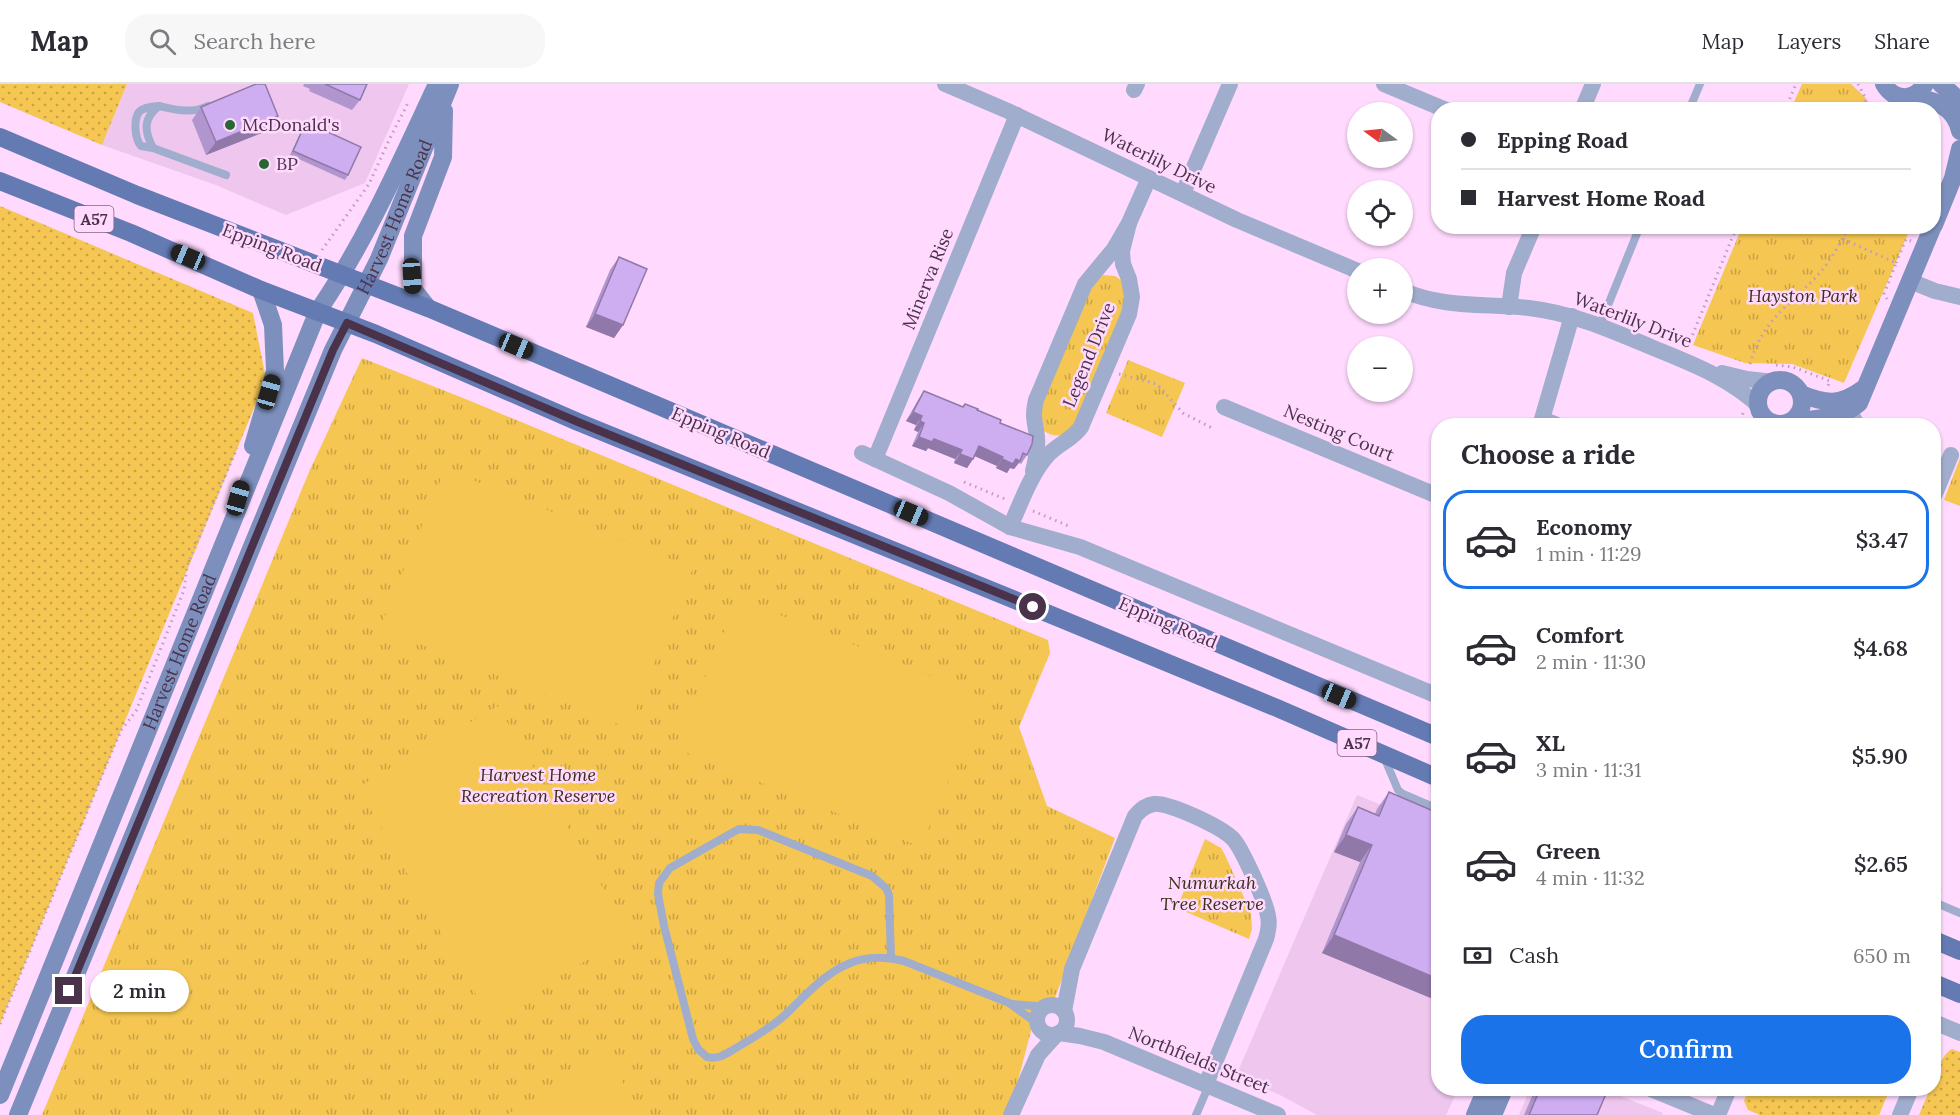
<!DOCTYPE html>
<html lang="en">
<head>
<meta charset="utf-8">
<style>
	body { margin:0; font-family:Lora,serif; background:#f7f7f7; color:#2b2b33; height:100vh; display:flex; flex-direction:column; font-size:22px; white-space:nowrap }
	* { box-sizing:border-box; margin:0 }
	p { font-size:20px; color:#7c7c81 }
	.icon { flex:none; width:33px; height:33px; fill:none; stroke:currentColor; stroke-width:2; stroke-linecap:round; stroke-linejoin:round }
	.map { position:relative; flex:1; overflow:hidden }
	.panel { position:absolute; left:1431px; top:334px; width:510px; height:678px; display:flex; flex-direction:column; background:#fff; border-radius:24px; box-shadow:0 2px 4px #0004 }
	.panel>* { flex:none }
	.banner { position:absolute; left:1431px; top:18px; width:510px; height:132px; border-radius:24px; box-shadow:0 2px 4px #0004; display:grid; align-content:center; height:132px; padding:0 30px; background:#fff }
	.needle { width:39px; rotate:285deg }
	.fabs { position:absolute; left:1347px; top:18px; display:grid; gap:12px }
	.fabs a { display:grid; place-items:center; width:66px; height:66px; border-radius:50%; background:#fff; box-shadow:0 2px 4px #0004; font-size:30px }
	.end { position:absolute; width:27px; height:27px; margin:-14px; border:8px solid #4a324a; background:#fff; box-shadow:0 0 0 3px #fff }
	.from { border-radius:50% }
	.bubble { position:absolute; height:42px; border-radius:21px; background:#fff; box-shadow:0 2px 4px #0004; font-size:20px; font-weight:600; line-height:42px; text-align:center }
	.car { position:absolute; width:18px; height:36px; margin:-18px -9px; border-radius:8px; box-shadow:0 0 4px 2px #0007; background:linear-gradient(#222 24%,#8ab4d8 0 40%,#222 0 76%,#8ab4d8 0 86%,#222 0) }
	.banner b { display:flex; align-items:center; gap:21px; height:57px; font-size:22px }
	.banner b+b { border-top:2px solid #e1e1e2 }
	.banner i { width:15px; height:15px; background:#2b2b33 }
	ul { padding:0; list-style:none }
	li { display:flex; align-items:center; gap:18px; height:99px; margin:0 12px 9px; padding:0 18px; border:3px solid transparent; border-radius:24px }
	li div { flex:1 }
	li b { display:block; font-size:22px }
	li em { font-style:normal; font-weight:600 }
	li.on { border-color:#1a73e8 }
	li>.icon { width:54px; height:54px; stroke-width:1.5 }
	h2 { padding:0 30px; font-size:27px; line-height:72px }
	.pay { display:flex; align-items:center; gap:15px; height:66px; padding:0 30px; font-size:22px }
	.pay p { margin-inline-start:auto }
	.cta { display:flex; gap:12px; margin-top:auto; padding:12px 30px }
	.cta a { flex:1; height:69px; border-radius:24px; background:#1a73e8; color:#fff; font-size:24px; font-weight:600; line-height:69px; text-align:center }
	header { display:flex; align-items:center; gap:36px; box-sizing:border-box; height:84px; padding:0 30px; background:#fff; border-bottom:2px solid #e1e1e2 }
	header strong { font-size:28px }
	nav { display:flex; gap:33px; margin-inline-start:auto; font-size:21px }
	.search { width:420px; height:54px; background:#f7f7f7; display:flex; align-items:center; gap:15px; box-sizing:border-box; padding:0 21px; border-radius:24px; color:#7c7c81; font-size:22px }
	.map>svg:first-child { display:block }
	.built { fill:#efc7ee }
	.grass { fill:url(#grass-dots) }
	.park { fill:url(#park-tufts) }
	.pitch { fill:#f5c652 }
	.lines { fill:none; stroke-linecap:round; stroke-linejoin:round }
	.path { stroke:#be9dbe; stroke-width:3; stroke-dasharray:1.5 4.5; stroke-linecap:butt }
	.lane { stroke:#a0adcc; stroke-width:8 }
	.street { stroke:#a0adcc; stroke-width:16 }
	.secondary { stroke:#7d90bd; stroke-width:18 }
	.primary { stroke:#647ab2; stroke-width:18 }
	.wall { fill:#b195ce }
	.shaded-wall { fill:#9079a8 }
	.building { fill:#ceadf0; stroke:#9079a8; stroke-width:1.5 }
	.route { stroke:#4a324a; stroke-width:8 }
	.poi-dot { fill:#276832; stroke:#ffd9fe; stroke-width:2 }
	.labels { text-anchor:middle; stroke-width:5; stroke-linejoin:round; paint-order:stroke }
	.shield { fill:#ffd9fe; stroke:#806480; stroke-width:1.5 }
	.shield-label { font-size:16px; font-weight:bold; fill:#4a324a }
	.poi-label { font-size:18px; fill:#4a324a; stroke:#ffd9fe; text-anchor:start }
	.street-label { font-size:18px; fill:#4a324a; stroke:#ffd9fe }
	.park-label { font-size:18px; font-style:italic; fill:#3a3019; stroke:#ffd9fe }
</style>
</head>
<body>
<header>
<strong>Map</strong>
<div class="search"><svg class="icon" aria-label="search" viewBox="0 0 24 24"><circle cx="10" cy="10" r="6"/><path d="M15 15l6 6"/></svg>Search here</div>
<nav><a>Map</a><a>Layers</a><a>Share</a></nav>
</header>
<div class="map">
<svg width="1960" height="1031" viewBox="0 0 1960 1031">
	<defs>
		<pattern id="grass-dots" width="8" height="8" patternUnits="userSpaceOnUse" patternTransform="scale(1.5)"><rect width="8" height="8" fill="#f5c652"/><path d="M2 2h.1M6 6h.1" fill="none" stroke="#c8a146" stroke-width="1.8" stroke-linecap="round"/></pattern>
		<pattern id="park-tufts" width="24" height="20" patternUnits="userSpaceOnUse" patternTransform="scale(1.5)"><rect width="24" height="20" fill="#f5c652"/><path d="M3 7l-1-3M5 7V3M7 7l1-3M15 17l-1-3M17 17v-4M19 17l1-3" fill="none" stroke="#c8a146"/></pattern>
	</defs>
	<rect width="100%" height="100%" fill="#ffd9fe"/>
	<g class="built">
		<polygon points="127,0 409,0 365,99 286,131 216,101 102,61"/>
		<polygon points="1357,711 1438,744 1438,1005 1458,1005 1446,1031 1317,1031 1280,1011 1236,992"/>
		<polygon points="1530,1005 1603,1005 1663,1029 1662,1031 1519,1031"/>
	</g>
	<g class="grass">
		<polygon points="0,0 127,0 102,61 0,18"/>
		<polygon points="0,122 253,229 266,295 0,940"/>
		<path d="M1952,965L1960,968V1031H1919L1930,1005H1934C1934,992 1941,971 1952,965Z"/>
		<polygon points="1749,1005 1890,1005 1879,1031 1760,1031 1748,1026 1744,1017"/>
	</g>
	<g class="park">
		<polygon points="1802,0 1851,0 1865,13 1873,25 1791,25"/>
		<polygon points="1742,143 1911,143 1844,299 1792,280 1745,279 1693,261"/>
		<path d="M1103,191L1115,192L1121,196L1125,202L1124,223L1078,337C1067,349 1060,357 1044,347L1040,322L1088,207Z"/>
		<polygon points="362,274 468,316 1048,556 1050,569 1019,643 1047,722 1115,754 1053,919 1042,922 1031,947 1009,1031 42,1031 309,388"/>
		<polygon points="1128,276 1185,299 1162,353 1106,329"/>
		<polygon points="1960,374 1960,422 1944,416"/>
		<polygon points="1205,755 1221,764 1225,771 1251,829 1252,845 1249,855 1177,824"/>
	</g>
	<g class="pitch">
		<polygon points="445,385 693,484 628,644 380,544"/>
		<polygon points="738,514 983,613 921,763 675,664"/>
		<polygon points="498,622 630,851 489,933 358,703"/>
		<polygon points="604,974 609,975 642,1031 506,1031"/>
	</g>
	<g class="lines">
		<g class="path">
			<polyline points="1858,0 1865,13 1866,26"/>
			<polyline points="1785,26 1796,0"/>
			<polyline points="1843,155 1896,179 1884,210 1887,215"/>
			<polyline points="322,166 369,100 390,54 408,19"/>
			<polyline points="1896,179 1906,155 1911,157"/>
			<polyline points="1688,262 1737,142"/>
			<path d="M1750,280C1762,237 1788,222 1816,193C1830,178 1840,160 1849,142"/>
			<polyline points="1776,281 1793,283 1830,297 1828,302"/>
			<polyline points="1119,290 1157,300 1183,329 1212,344"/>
			<polyline points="1743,329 1739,341 1743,342"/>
			<polyline points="964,398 1005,415"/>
			<polyline points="1033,427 1071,443"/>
			<polyline points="1934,804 1942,807"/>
			<polyline points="0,940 115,660 122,645 136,627 184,506 187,482 237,364"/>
		</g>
		<g class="lane">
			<path d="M208,22C191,30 177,26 159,22C143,34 144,47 153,64L226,91"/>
			<polyline points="1689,26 1700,0"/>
			<path d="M153,64L141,62C135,55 133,36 139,28C143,23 152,23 158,22"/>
			<polyline points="1600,241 1640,142"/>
			<polyline points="1543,331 1570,342"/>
			<polyline points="1384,673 1398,706 1403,710 1438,725"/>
			<polyline points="1934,818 1960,829"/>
			<path d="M891,874L889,811L886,804L872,792L758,746L739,745L730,750L670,784L659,799L658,810L664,842L693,955L698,965L707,973C719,976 727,969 736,964C754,953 771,944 786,930C822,895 848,863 904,877L1009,919L1038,940"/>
			<polyline points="1012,920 1046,923"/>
			<polyline points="1196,1031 1209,1001"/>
		</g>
		<g class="street">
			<polyline points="945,0 1008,27 1237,136 1358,187"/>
			<polyline points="1384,0 1446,26"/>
			<polyline points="1134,6 1137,0"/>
			<polyline points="1582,26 1593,0"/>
			<polyline points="1183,109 1230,0"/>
			<polyline points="1910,197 1935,207 1960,213"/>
			<path d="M1402,206C1445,225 1485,219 1529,224C1572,229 1611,246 1651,263C1690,279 1728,293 1759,322"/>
			<polyline points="1509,223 1514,189 1534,142"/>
			<polyline points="1722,289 1747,295 1773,298"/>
			<polyline points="1224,323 1438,412"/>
			<polyline points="1849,327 1858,342"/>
			<polyline points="1540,342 1572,232"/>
			<polyline points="862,369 949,409 1010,443 1080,463 1438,612"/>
			<polyline points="875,375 1017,31"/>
			<path d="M1033,387C1036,376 1038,365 1037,353C1035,336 1032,334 1036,316L1085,200L1114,165L1129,139L1149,94"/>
			<polyline points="1935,410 1951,371"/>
			<path d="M1010,443C1021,419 1030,391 1048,371C1058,360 1073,355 1081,343L1129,230L1132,213L1129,195L1123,180L1122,167L1129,139"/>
			<circle cx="1052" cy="936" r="15"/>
			<path d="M1064,927L1072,885L1135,732C1140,726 1146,721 1154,720C1169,718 1224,744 1234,756C1243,767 1266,818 1268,832C1270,840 1268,848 1266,855L1206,1000"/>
			<polyline points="1934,938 1960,949"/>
			<polyline points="1059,949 1080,952 1104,958 1278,1031"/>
			<polyline points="1651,1005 1714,1031"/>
			<polyline points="1011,1031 1038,971 1056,951"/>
			<polyline points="1718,1031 1729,1005"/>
			<polyline points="1900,1031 1911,1005"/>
		</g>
		<g class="secondary">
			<path d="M1884,0C1894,18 1915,17 1925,0"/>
			<polyline points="1941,0 1960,17"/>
			<path d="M1911,13C1933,15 1955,22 1960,47"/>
			<polyline points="1934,141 1953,94 1960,65"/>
			<polyline points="428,224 413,205 413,152 443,73 444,27"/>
			<circle cx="1780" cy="318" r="22"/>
			<path d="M1801,310C1826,320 1840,322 1863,305"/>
			<path d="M1790,338C1815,334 1840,336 1859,319L1933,142"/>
			<polyline points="253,362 275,287 273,241 261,206"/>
			<path id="s1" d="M0,1011L318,227C366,157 401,77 437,0"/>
			<path id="s2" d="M18,1031L333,266L379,175L450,0"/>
			<polyline points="1475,1031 1486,1005"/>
			<polyline points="1493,1031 1504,1005"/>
		</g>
		<g class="primary">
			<polyline points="0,53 137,111 428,224 1438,653"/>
			<polyline points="0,97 131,149 261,206 376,250 578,338 1054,532 1277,624 1438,694"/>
			<polyline points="1934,856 1960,867"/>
			<polyline points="1934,899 1960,910"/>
		</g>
	</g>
	<g class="wall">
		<polygon points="304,0 367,0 360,16 352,26 309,7 310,5 303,2"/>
		<polygon points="201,23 269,46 206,71 192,36"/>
		<polygon points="306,38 348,91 345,96 290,71 303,43"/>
		<polygon points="619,173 623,241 614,254 586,243 610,186"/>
		<polygon points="924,307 962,323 965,320 1000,339 1027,371 1021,380 1019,379 1014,385 1010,384 1007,389 996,384 997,382 975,372 967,384 954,379 955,375 928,364 926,367 912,362 918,348 914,346 916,341 906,337 918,316"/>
		<polygon points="1389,708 1438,729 1438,917 1322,869 1360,778 1334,768 1346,740 1358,723 1375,730 1377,725"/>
		<polygon points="1535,1005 1608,1005 1597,1031 1524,1031"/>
	</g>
	<g class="shaded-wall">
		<polygon points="278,32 269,46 206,71 216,58"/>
		<polygon points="595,230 623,241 614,254 586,243"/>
		<polygon points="913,328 922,332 916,341 906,337"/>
		<polygon points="920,337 924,339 918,348 914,346"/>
		<polygon points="919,353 934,355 962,366 955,375 928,364 926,367 912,362"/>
		<polygon points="979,362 1003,373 997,382 972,371"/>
		<polygon points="960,370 973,375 967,384 954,379"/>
		<polygon points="1002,375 1016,375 1020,377 1014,385 1010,384 1007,389 996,384"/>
		<polygon points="1346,751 1372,761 1360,778 1334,768"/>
		<polygon points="1334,851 1438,895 1438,917 1322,869"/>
	</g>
	<g class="building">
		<polygon points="256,0 265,0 278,32 216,58 201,23"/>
		<polygon points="325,0 367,0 360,16"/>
		<polygon points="306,38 361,63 348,91 293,67"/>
		<polygon points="619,173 647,185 623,241 595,230"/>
		<polygon points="924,307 963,323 965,320 978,325 977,326 1001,336 1000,339 1033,352 1032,360 1027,371 1023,369 1020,377 1016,375 1013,380 1002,375 1003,373 979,362 973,375 960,370 962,366 934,355 932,358 919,353 924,339 920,337 922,332 913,328"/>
		<polygon points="1389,708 1438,729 1438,895 1334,851 1372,761 1346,751 1358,723 1379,732"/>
		<polygon points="1540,1005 1608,1005 1597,1031 1529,1031"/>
	</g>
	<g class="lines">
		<polyline class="route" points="69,907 333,266 347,239 578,338 1033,523"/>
	</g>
	<g class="poi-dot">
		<circle cx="230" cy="41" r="6"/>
		<circle cx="264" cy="80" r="6"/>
	</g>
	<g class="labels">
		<g class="shield">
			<rect x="74.5" y="122" width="39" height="26" rx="4.5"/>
			<rect x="1337.5" y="646" width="39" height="26" rx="4.5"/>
		</g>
		<g class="shield-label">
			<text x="94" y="141">A57</text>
			<text x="1357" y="665">A57</text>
		</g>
		<g class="poi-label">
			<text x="242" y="47">McDonald's</text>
			<text x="276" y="86">BP</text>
		</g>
		<g class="street-label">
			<text transform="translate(1159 77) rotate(26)" y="6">Waterlily Drive</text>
			<text dy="6" stroke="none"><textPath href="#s2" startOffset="974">Harvest Home Road</textPath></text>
			<text transform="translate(272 164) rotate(21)" y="6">Epping Road</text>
			<text transform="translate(928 195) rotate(-68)" y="6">Minerva Rise</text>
			<text transform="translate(1633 236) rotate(21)" y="6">Waterlily Drive</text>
			<text transform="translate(1089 271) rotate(-68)" y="6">Legend Drive</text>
			<text transform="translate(721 349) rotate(23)" y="6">Epping Road</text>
			<text transform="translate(1339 349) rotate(23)" y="6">Nesting Court</text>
			<text transform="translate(1168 539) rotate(23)" y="6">Epping Road</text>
			<text dy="6" stroke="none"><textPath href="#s1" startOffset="478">Harvest Home Road</textPath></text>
			<text transform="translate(1199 976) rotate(22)" y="6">Northfields Street</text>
		</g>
		<g class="park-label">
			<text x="1803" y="218">Hayston Park</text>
			<text x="538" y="697">Harvest Home<tspan x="538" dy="21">Recreation Reserve</tspan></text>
			<text x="1212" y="805">Numurkah<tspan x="1212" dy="21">Tree Reserve</tspan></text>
		</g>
	</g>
</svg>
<div class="fabs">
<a><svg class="needle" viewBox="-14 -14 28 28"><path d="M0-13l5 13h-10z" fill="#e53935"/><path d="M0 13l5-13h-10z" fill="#7c7c81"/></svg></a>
<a><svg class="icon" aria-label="locate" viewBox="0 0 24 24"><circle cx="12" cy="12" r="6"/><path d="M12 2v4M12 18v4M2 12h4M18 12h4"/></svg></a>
<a>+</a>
<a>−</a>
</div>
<i class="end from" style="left:1033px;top:523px"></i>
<i class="end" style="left:69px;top:907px"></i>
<div class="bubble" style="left:90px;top:886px;width:99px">2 min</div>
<i class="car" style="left:188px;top:173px;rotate:293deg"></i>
<i class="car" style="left:412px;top:192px;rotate:176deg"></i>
<i class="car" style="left:516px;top:262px;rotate:113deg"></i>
<i class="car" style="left:269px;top:308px;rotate:16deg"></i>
<i class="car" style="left:238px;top:414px;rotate:16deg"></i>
<i class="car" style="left:911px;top:429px;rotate:113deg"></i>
<i class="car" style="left:1339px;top:612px;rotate:113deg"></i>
<div class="banner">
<b><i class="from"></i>Epping Road</b>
<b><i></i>Harvest Home Road</b>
</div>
<section class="panel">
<h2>Choose a ride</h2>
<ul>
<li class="on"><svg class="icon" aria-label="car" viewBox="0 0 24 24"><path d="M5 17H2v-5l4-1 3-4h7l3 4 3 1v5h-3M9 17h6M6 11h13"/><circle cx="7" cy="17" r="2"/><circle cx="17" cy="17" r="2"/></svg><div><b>Economy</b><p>1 min · 11:29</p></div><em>$3.47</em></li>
<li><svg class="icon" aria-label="car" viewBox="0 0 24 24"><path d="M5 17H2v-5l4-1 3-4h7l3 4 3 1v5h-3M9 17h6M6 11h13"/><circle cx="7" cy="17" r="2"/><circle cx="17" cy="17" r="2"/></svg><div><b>Comfort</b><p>2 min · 11:30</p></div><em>$4.68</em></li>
<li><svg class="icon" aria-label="car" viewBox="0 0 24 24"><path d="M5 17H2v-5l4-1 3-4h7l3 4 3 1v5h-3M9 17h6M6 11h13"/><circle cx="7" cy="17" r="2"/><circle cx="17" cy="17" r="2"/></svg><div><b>XL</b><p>3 min · 11:31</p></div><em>$5.90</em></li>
<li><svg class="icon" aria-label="car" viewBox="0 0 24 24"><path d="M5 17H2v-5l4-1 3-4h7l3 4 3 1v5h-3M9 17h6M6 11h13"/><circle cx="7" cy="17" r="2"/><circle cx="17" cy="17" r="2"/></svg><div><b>Green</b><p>4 min · 11:32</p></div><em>$2.65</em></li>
</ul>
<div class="pay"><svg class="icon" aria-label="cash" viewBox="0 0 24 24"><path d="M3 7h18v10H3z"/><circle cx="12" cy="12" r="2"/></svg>Cash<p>650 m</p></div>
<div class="cta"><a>Confirm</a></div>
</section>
</div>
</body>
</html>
